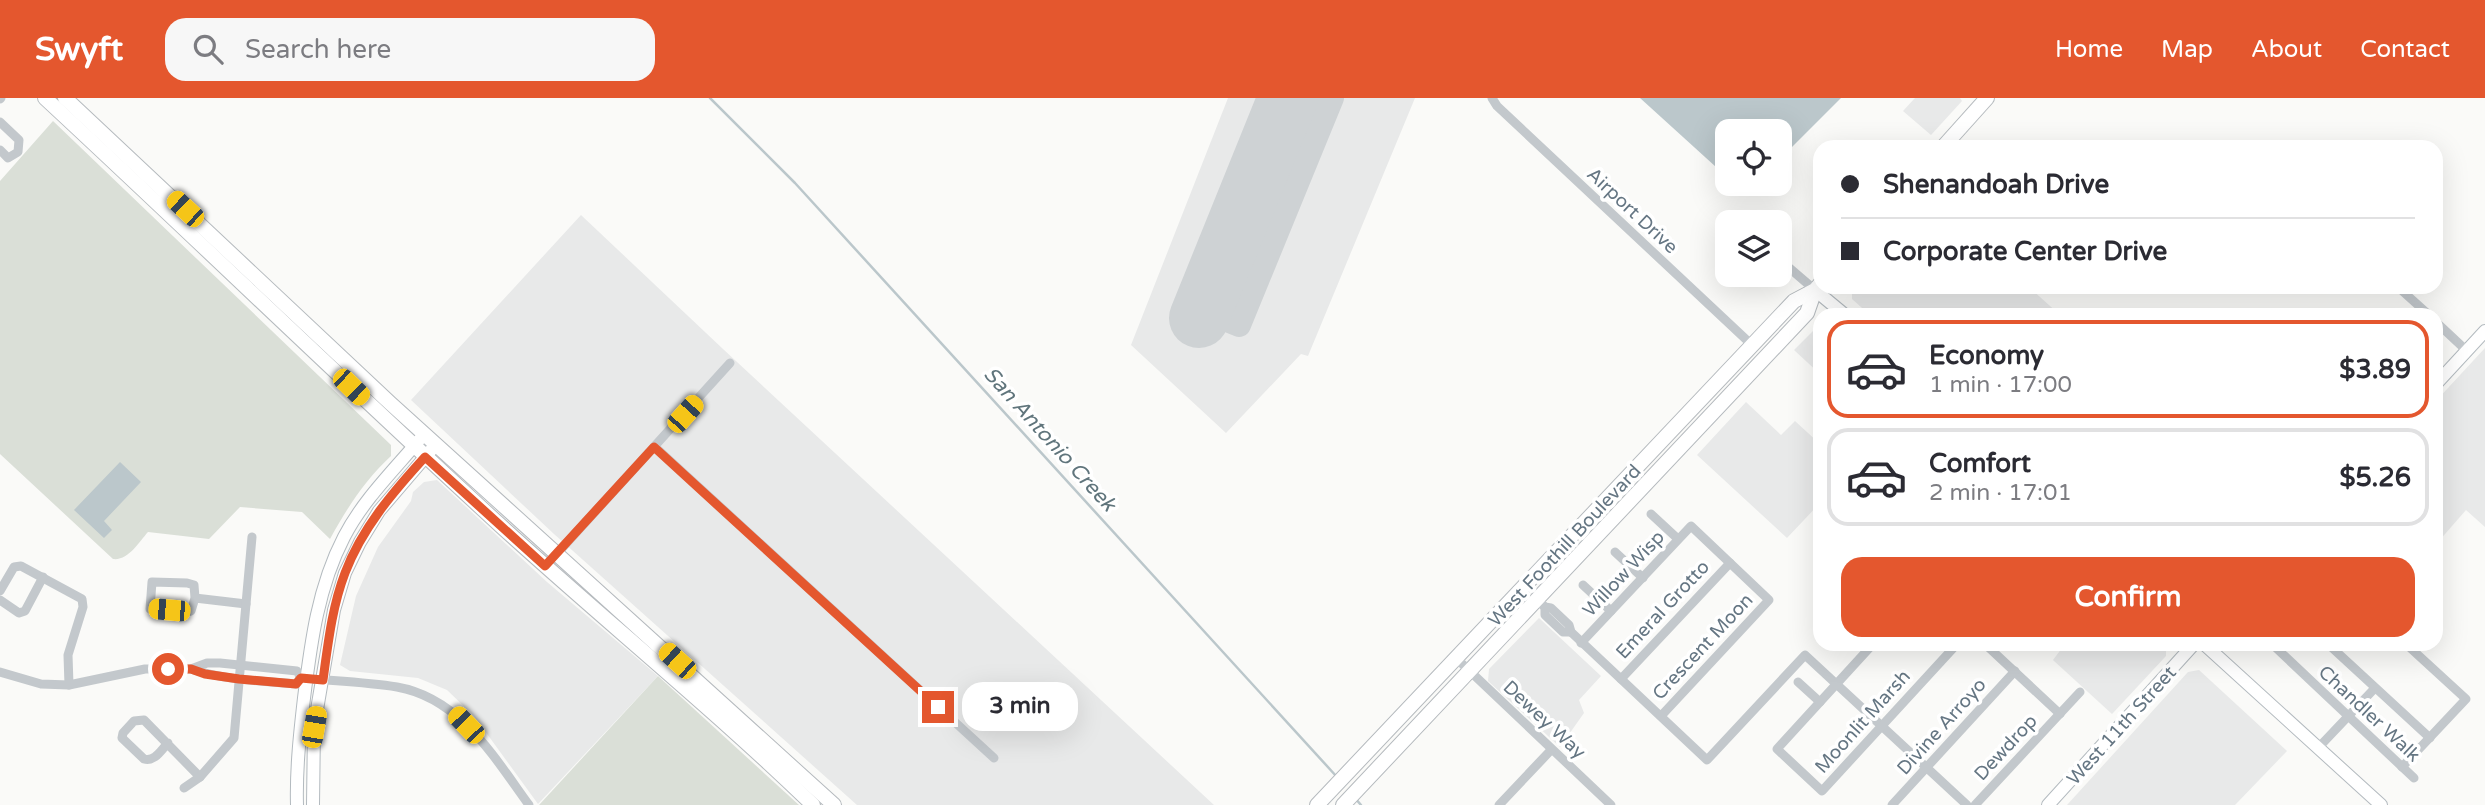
<!DOCTYPE html>
<html lang="en">
<head>
<meta charset="utf-8">
<style>
	body { margin:0; font-family:"Varela Round",sans-serif; background:#f7f7f7; color:#2b2b33; height:100vh; display:flex; flex-direction:column; font-size:26px; white-space:nowrap }
	* { box-sizing:border-box; margin:0 }
	p { font-size:23px; color:#7c7c81 }
	.icon { flex:none; width:38px; height:38px; fill:none; stroke:currentColor; stroke-width:2; stroke-linecap:round; stroke-linejoin:round }
	.map { position:relative; flex:1; overflow:hidden }
	.panel { position:absolute; left:1813px; top:210px; width:630px; height:343px; display:flex; flex-direction:column; background:#fff; border-radius:21px; box-shadow:0 7px 28px #0002 }
	.panel>* { flex:none }
	.banner { position:absolute; left:1813px; top:42px; width:630px; height:154px; border-radius:21px; box-shadow:0 7px 28px #0002; display:grid; align-content:center; height:154px; padding:0 28px; background:#fff }
	.buttons { position:absolute; left:1715px; top:21px; display:grid; gap:14px }
	.buttons a { display:grid; place-items:center; width:77px; height:77px; border-radius:14px; background:#fff; box-shadow:0 7px 28px #0002; font-size:35px }
	.end { position:absolute; width:32px; height:32px; margin:-16px; border:9px solid #e4572e; background:#fff; box-shadow:0 0 0 4px #fff }
	.from { border-radius:50% }
	.bubble { position:absolute; height:49px; border-radius:21px; background:#fff; box-shadow:0 7px 28px #0002; font-size:23px; font-weight:800; line-height:49px; text-align:center }
	.car { position:absolute; width:21px; height:42px; margin:-21px -10px; border-radius:9px; box-shadow:0 0 5px 2px #0007; background:linear-gradient(#f5c518 24%,#345 0 40%,#f5c518 0 76%,#345 0 86%,#f5c518 0) }
	.banner b { display:flex; align-items:center; gap:24px; height:66px; font-size:26px }
	.banner b+b { border-top:2px solid #e1e1e2 }
	.banner i { width:18px; height:18px; background:#2b2b33 }
	ul { padding:12px 0 0; list-style:none }
	li { display:flex; align-items:center; gap:21px; height:98px; margin:0 14px 10px; padding:0 14px; border:4px solid #e1e1e2; border-radius:21px }
	li div { flex:1 }
	li b { display:block; font-size:26px }
	li em { font-style:normal; font-weight:800 }
	li.on { border-color:#e4572e }
	li>.icon { width:63px; height:63px; stroke-width:1.5 }
	.primary-button { display:flex; gap:14px; margin-top:auto; padding:14px 28px }
	.primary-button a { flex:1; height:80px; border-radius:21px; background:#e4572e; color:#fff; font-size:28px; font-weight:800; line-height:80px; text-align:center }
	header { display:flex; align-items:center; gap:42px; box-sizing:border-box; height:98px; padding:0 35px; background:#e4572e; color:#fff }
	header strong { font-size:33px }
	nav { display:flex; gap:38px; margin-inline-start:auto; font-size:24px }
	.search { width:490px; height:63px; background:#f7f7f7; display:flex; align-items:center; gap:18px; box-sizing:border-box; padding:0 24px; border-radius:21px; color:#7c7c81; font-size:26px }
	.map>svg:first-child { display:block }
	.built { fill:#e8e9e9 }
	.green { fill:#dadfd7 }
	.water { fill:#bbc7cb }
	.lines { fill:none; stroke-linecap:round; stroke-linejoin:round }
	.stream { stroke:#bbc7cb; stroke-width:2.5 }
	.taxiway { stroke:#ced2d4; stroke-width:24 }
	.runway { stroke:#ced2d4; stroke-width:60 }
	.secondary-casing { stroke:#b3babf; stroke-width:14 }
	.primary-casing { stroke:#b5babe; stroke-width:16 }
	.street { stroke:#c3c8cc; stroke-width:9 }
	.secondary { stroke:#fff; stroke-width:12 }
	.primary { stroke:#fff; stroke-width:14 }
	.route { stroke:#e4572e; stroke-width:9 }
	.labels { text-anchor:middle; stroke-width:7; stroke-linejoin:round; paint-order:stroke }
	.street-label { font-size:19px; fill:#657683; stroke:#fff }
	.water-label { font-size:21px; font-style:italic; fill:#60757c; stroke:#fff }
</style>
</head>
<body>
<header>
<strong>Swyft</strong>
<div class="search"><svg class="icon" aria-label="search" viewBox="0 0 24 24"><circle cx="10" cy="10" r="6"/><path d="M15 15l6 6"/></svg>Search here</div>
<nav><a>Home</a><a>Map</a><a>About</a><a>Contact</a></nav>
</header>
<div class="map">
<svg width="2485" height="707" viewBox="0 0 2485 707">
	<rect width="100%" height="100%" fill="#fafaf8"/>
	<g class="built">
		<polygon points="1228,0 1415,0 1308,258 1301,256 1226,335 1131,247"/>
		<polygon points="1915,0 1960,0 1962,3 1931,37 1903,13"/>
		<polygon points="581,117 723,251 1214,707 857,707 554,436 411,302"/>
		<polygon points="1855,189 2029,189 2060,217 1870,217 1852,201 1852,193"/>
		<polygon points="1818,228 1820,228 1820,276 1794,252"/>
		<polygon points="2485,250 2485,429 2466,412 2438,444 2436,442 2436,303"/>
		<polygon points="1746,304 1781,337 1795,323 1820,346 1820,405 1787,440 1697,357"/>
		<polygon points="437,382 547,484 658,578 538,706 474,618 447,592 418,580 350,573 340,567 356,498 378,449 411,403 413,394 424,384"/>
		<polygon points="1539,520 1601,578 1579,602 1584,615 1560,649 1488,583 1489,571"/>
		<polygon points="2065,546 2166,546 2166,558 2112,616 2053,562"/>
		<polygon points="2199,572 2287,653 2235,707 2067,707 2188,574"/>
	</g>
	<g class="green">
		<path d="M53,23L391,347V358C365,382 347,410 330,441L302,414L240,409L209,441L148,434C139,444 128,463 113,461L0,356V83Z"/>
		<polygon points="658,578 799,707 539,707"/>
	</g>
	<g class="water">
		<polygon points="1640,0 1841,0 1780,61 1780,33 1727,33 1727,79"/>
		<polygon points="120,364 141,384 104,423 112,432 104,440 74,412"/>
	</g>
	<g class="lines">
		<g class="stream">
			<polyline points="710,0 795,85 1337,679"/>
			<polyline points="1355,700 1361,707"/>
		</g>
		<g class="taxiway">
			<polyline points="1302,0 1327,10"/>
			<polyline points="1202,212 1239,227 1332,0"/>
		</g>
		<polyline class="runway" points="1199,220 1288,0"/>
		<defs>
			<g id="secondary">
				<polyline points="1815,192 1845,217"/>
				<polyline points="2436,286 2485,233"/>
				<polyline points="2204,546 2381,707"/>
				<path d="M297,707C296,671 300,635 304,600C311,544 318,489 344,439C363,402 394,372 420,341"/>
				<polyline points="313,707 314,629 334,512 345,475 360,444 379,413 432,351"/>
				<polyline points="2048,707 2194,546"/>
			</g>
			<g id="primary">
				<path d="M45,0C198,142 347,287 501,428C604,522 713,610 813,707"/>
				<polyline points="65,0 390,305 834,707"/>
				<polyline points="1943,49 1987,0"/>
				<polyline points="1317,707 1794,203 1815,192 1820,186"/>
				<polyline points="1343,707 1807,215 1815,192"/>
			</g>
		</defs>
		<use href="#secondary" class="secondary-casing"/>
		<use href="#primary" class="primary-casing"/>
		<g class="street">
			<polyline points="1492,0 1497,8 1752,247"/>
			<polyline points="0,1 1,0"/>
			<polyline points="0,24 19,42 18,54 8,60 0,52"/>
			<polyline points="1780,162 1815,192"/>
			<polyline points="2398,189 2429,217"/>
			<polyline points="2436,224 2467,253"/>
			<polyline points="655,349 994,660"/>
			<polyline points="1651,416 1678,441"/>
			<polyline points="1615,454 1643,480"/>
			<polyline points="554,459 730,265"/>
			<polyline points="1583,487 1611,513"/>
			<polyline points="0,493 14,469 21,468 82,501 83,509 68,557 69,587"/>
			<polyline points="195,500 191,513 188,514 150,511 152,484 187,485 194,487 195,500 246,506"/>
			<polyline points="0,502 19,515 25,513 43,479"/>
			<polyline points="1537,502 1545,509 1551,510 1569,527 1571,534 1707,662 1805,557 1967,707"/>
			<polyline points="1545,509 1545,517 1563,534 1571,534"/>
			<polyline points="1581,545 1691,428 1769,502 1661,618"/>
			<polyline points="1873,546 1777,651 1822,693 1957,546"/>
			<polyline points="1985,546 2060,616"/>
			<polyline points="2272,546 2414,680"/>
			<polyline points="2328,546 2430,640"/>
			<polyline points="1456,560 1611,707"/>
			<path d="M191,571C224,582 261,583 296,586L301,580"/>
			<polyline points="0,574 41,586 69,587 145,571 191,571 207,565 220,565 297,573 301,580"/>
			<path d="M301,580C333,583 366,584 397,589C460,600 494,659 529,707"/>
			<polyline points="1621,581 1730,465"/>
			<polyline points="1798,584 1820,604"/>
			<path d="M168,645C161,652 155,664 144,661L122,640L123,635L134,623L144,622L200,679"/>
			<polyline points="2319,649 2375,590"/>
			<polyline points="2402,669 2466,601 2406,546"/>
			<polyline points="184,690 200,679 234,640 252,439"/>
			<polyline points="1499,707 1551,652"/>
			<polyline points="1892,707 2015,573"/>
			<polyline points="1975,707 2080,594"/>
		</g>
		<use href="#secondary" class="secondary"/>
		<use href="#primary" class="primary"/>
	</g>
	<g class="lines">
		<path class="route" d="M168,571H191L205,576L239,581L296,586L301,580L323,582C328,546 332,509 345,475C362,430 393,394 425,359L545,468L654,349L938,609"/>
	</g>
	<g class="labels">
		<g class="street-label">
			<text transform="translate(1633 112) rotate(43)" y="7">Airport Drive</text>
			<text transform="translate(1564 447) rotate(-47)" y="7">West Foothill Boulevard</text>
			<text transform="translate(1623 475) rotate(-47)" y="7">Willow Wisp</text>
			<text transform="translate(1662 511) rotate(-47)" y="7">Emeral Grotto</text>
			<text transform="translate(1702 548) rotate(-47)" y="7">Crescent Moon</text>
			<text transform="translate(2370 615) rotate(43)" y="7">Chandler Walk</text>
			<text transform="translate(1545 621) rotate(43)" y="7">Dewey Way</text>
			<text transform="translate(1862 623) rotate(-48)" y="7">Moonlit Marsh</text>
			<text transform="translate(2121 627) rotate(-48)" y="7">West 11th Street</text>
			<text transform="translate(1941 628) rotate(-48)" y="7">Divine Arroyo</text>
			<text transform="translate(2005 649) rotate(-47)" y="7">Dewdrop</text>
		</g>
		<g class="water-label">
			<text transform="translate(1050 341) rotate(48)" y="7">San Antonio Creek</text>
		</g>
	</g>
</svg>
<div class="buttons">
<a><svg class="icon" aria-label="locate" viewBox="0 0 24 24"><circle cx="12" cy="12" r="6"/><path d="M12 2v4M12 18v4M2 12h4M18 12h4"/></svg></a>
<a><svg class="icon" aria-label="layers" viewBox="0 0 24 24"><path d="M12 4l9 5-9 5-9-5zM3 14l9 5 9-5"/></svg></a>
</div>
<i class="end from" style="left:168px;top:571px"></i>
<i class="end" style="left:938px;top:609px"></i>
<div class="bubble" style="left:962px;top:584px;width:116px">3 min</div>
<i class="car" style="left:185px;top:111px;rotate:313deg"></i>
<i class="car" style="left:351px;top:289px;rotate:134deg"></i>
<i class="car" style="left:685px;top:316px;rotate:42deg"></i>
<i class="car" style="left:169px;top:512px;rotate:275deg"></i>
<i class="car" style="left:677px;top:563px;rotate:312deg"></i>
<i class="car" style="left:466px;top:627px;rotate:316deg"></i>
<i class="car" style="left:314px;top:629px;rotate:10deg"></i>
<div class="banner">
<b><i class="from"></i>Shenandoah Drive</b>
<b><i></i>Corporate Center Drive</b>
</div>
<section class="panel">
<ul>
<li class="on"><svg class="icon" aria-label="car" viewBox="0 0 24 24"><path d="M5 17H2v-5l4-1 3-4h7l3 4 3 1v5h-3M9 17h6M6 11h13"/><circle cx="7" cy="17" r="2"/><circle cx="17" cy="17" r="2"/></svg><div><b>Economy</b><p>1 min · 17:00</p></div><em>$3.89</em></li>
<li><svg class="icon" aria-label="car" viewBox="0 0 24 24"><path d="M5 17H2v-5l4-1 3-4h7l3 4 3 1v5h-3M9 17h6M6 11h13"/><circle cx="7" cy="17" r="2"/><circle cx="17" cy="17" r="2"/></svg><div><b>Comfort</b><p>2 min · 17:01</p></div><em>$5.26</em></li>
</ul>
<div class="primary-button"><a>Confirm</a></div>
</section>
</div>
</body>
</html>
